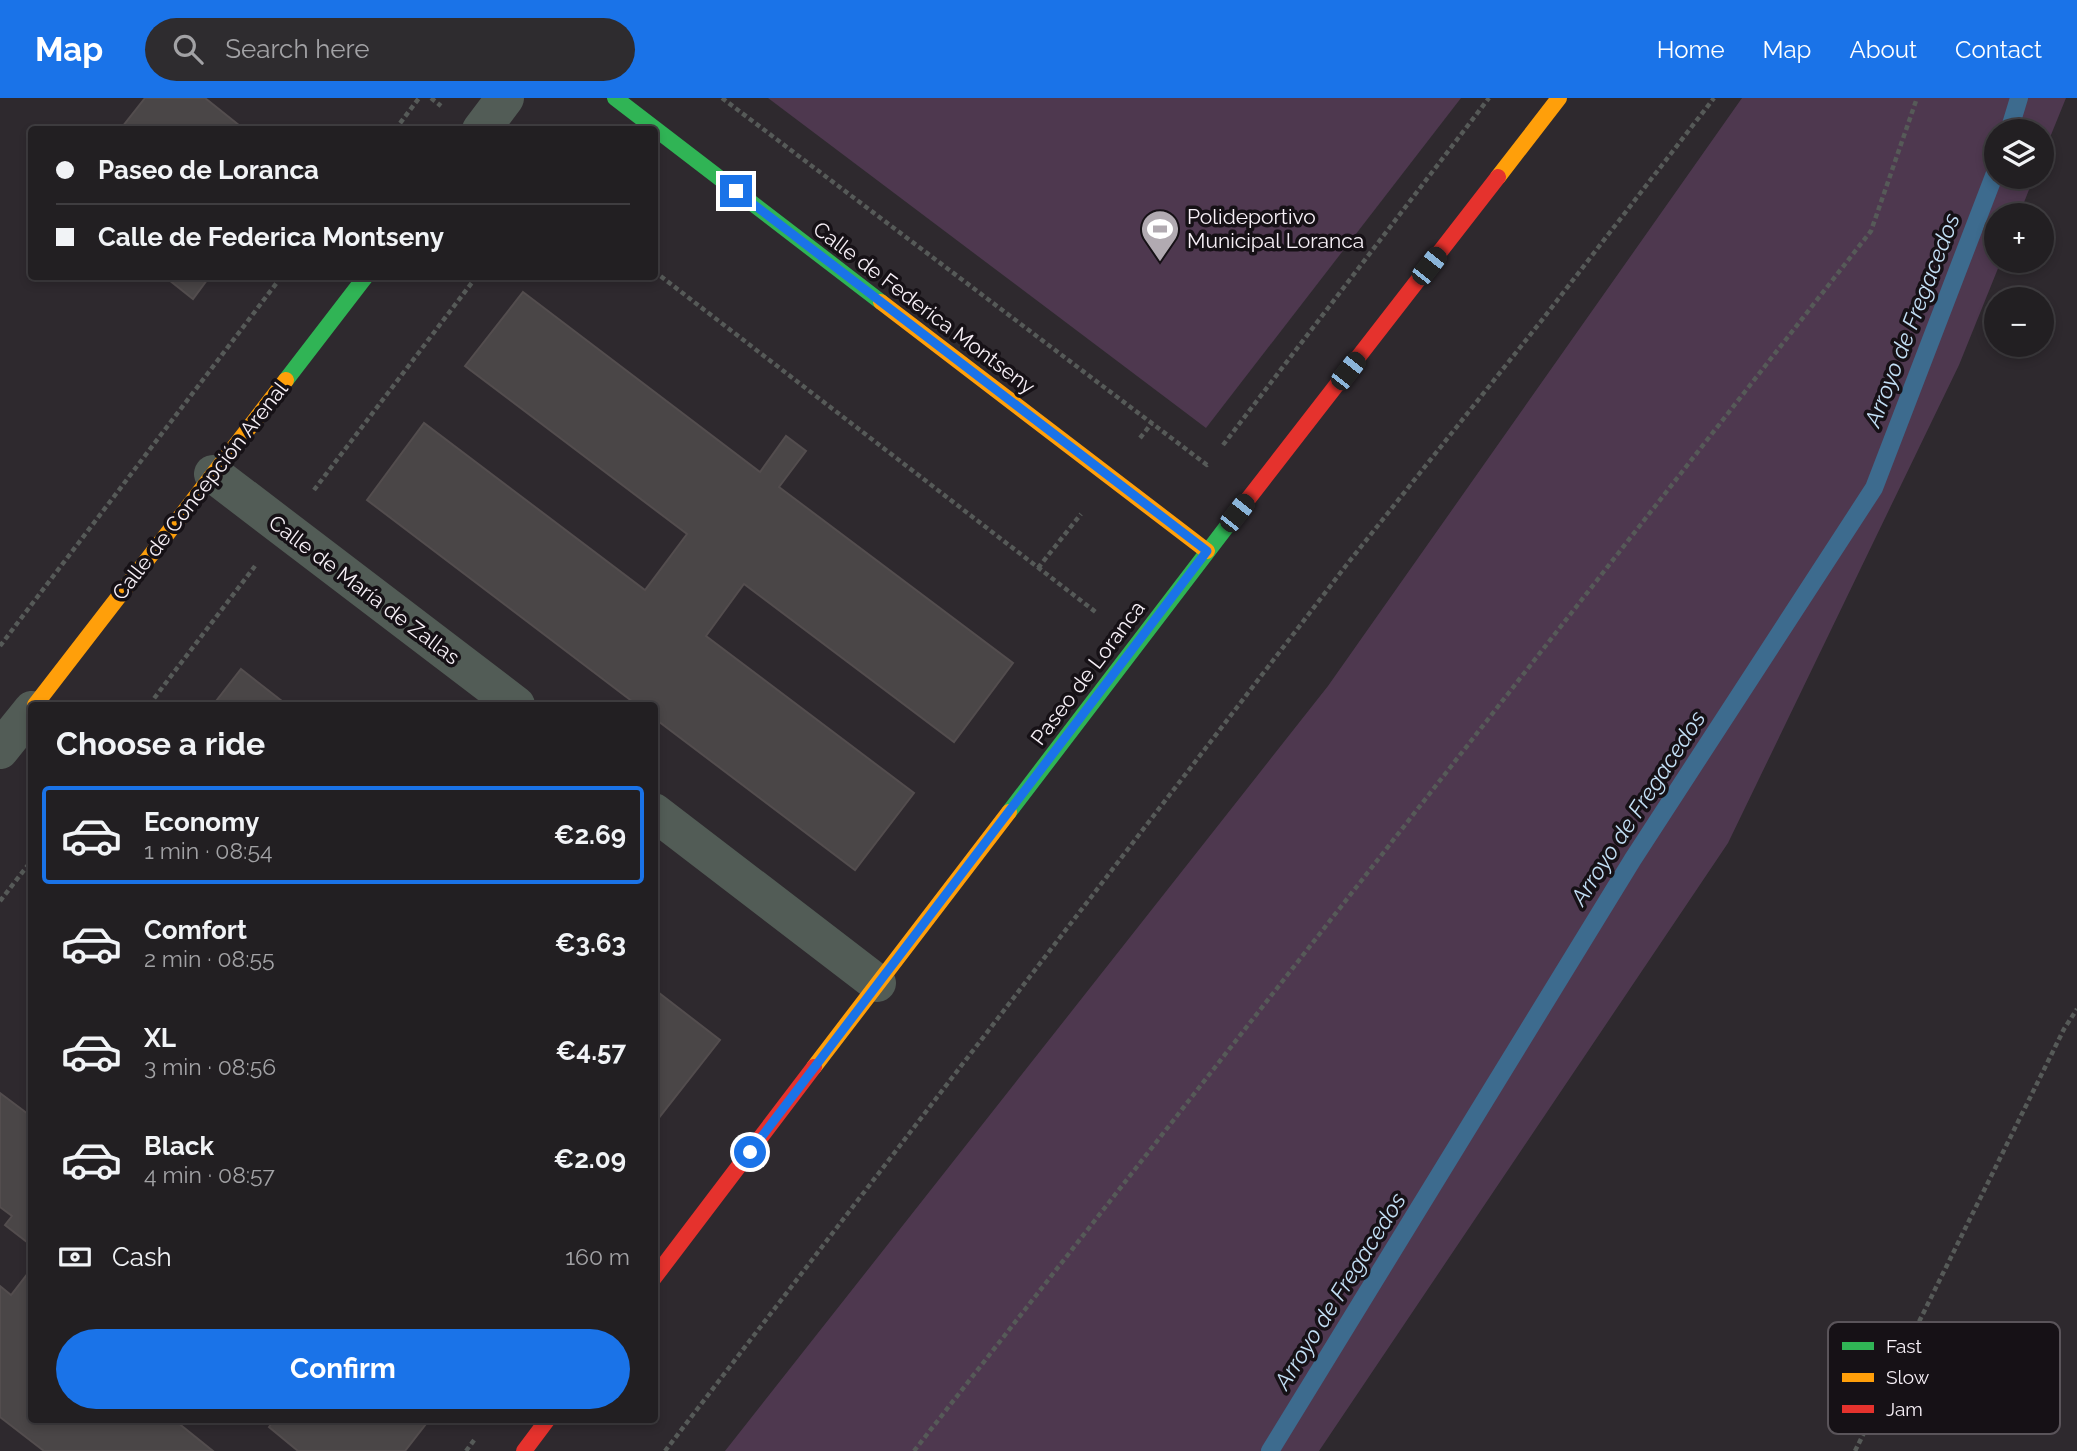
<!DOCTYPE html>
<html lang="en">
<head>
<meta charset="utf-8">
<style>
	body { margin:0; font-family:Raleway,sans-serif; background:#2e2c2f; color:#f1f3f6; height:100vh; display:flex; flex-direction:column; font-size:26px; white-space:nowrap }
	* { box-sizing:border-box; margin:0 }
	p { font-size:23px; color:#a2a2a5 }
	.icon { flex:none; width:38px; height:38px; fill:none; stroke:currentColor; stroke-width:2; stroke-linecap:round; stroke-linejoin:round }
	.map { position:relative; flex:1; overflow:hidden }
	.details { position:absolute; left:28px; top:604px; width:630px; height:721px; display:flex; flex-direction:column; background:#221f22; border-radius:7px; box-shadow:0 4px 10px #0003,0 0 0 2px #3f3d40 }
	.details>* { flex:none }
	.guide { position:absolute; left:28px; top:28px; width:630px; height:154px; border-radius:7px; box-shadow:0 4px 10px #0003,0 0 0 2px #3f3d40; display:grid; align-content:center; height:154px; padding:0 28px; background:#221f22 }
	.buttons { position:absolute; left:1984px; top:21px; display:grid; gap:14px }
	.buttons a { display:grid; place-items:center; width:70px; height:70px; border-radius:50%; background:#221f22; box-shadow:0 4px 10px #0003,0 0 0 2px #3f3d40; font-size:35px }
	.end { position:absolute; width:32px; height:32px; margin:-16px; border:9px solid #1a73e8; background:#fff; box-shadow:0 0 0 4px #fff }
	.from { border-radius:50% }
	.car { position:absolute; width:21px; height:42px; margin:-21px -10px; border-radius:9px; box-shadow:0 0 5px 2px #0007; background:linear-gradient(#222 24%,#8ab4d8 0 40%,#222 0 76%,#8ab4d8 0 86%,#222 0) }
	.guide b { display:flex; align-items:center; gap:24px; height:66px; font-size:26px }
	.guide b+b { border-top:2px solid #3f3d40 }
	.guide i { width:18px; height:18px; background:#f1f3f6 }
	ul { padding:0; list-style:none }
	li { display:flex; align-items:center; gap:21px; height:98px; margin:0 14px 10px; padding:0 14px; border:4px solid transparent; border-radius:7px }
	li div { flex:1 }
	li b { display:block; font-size:26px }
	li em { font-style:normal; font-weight:700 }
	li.active { border-color:#1a73e8 }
	li>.icon { width:63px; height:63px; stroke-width:1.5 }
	h2 { padding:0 28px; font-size:32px; line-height:84px }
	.pay { display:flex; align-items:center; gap:18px; height:77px; padding:0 28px; font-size:26px }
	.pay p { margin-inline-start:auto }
	.button { display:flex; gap:14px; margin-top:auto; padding:14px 28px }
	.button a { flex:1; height:80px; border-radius:42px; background:#1a73e8; color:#fff; font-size:28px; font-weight:700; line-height:80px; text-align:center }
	header { display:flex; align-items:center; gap:42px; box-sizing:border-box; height:98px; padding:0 35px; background:#1a73e8; color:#fff }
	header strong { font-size:33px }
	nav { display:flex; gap:38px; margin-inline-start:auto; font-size:24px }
	.search { width:490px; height:63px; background:#2e2c2f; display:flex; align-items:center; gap:18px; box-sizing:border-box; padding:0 24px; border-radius:38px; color:#a2a2a5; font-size:26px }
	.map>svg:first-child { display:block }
	.green { fill:#4e384f }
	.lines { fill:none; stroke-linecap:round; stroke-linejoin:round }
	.stream { stroke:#3d6b8e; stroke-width:18 }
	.building { fill:#4a4647; stroke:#534d4e; stroke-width:2 }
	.path { stroke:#565a58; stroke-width:4.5; stroke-dasharray:5 3.5; stroke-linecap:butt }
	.street { stroke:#525c56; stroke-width:38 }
	.fast { stroke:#30b455; stroke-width:16 }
	.slow { stroke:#ff9f0a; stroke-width:16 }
	.jam { stroke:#e5322d; stroke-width:16 }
	.route { stroke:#1a73e8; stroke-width:9 }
	.labels { text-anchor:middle; stroke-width:7; stroke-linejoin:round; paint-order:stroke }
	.poi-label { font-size:21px; fill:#f7f0f7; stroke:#161116; text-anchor:start }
	.street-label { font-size:21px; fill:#f7f0f7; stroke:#161116 }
	.water-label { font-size:23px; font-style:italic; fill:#c3e0f6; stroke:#161116 }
	.key { fill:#161116; stroke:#5a545a; stroke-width:2 }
	.key-label { font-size:19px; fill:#f7f0f7 }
</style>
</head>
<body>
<header>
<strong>Map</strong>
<div class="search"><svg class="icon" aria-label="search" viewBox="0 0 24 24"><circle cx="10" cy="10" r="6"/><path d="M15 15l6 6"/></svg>Search here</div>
<nav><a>Home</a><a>Map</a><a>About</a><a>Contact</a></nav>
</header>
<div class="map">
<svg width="2077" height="1353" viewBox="0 0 2077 1353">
	<rect width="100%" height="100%" fill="#2e292e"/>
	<g class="green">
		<polygon points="768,0 1461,0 1206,330"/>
		<polygon points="1742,0 2066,0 2042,59 2042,33 1997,33 1997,79 2034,79 2019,117 1997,117 1997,163 2001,163 1959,267 1728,745 1319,1353 725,1353 1328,588"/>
	</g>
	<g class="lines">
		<g class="stream">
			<polyline points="2009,33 2019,0"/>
			<polyline points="1270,1353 1633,761 1874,390 1997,70"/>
		</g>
	</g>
	<g class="building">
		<polygon points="145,0 205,0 245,32 127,32 123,28"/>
		<polygon points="164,178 210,178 193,201"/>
		<polygon points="523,194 760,374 786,338 806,353 779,389 1013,565 954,644 744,486 706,538 914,695 855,772 654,620 654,607 637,607 367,402 424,325 645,492 687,436 465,268"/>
		<polygon points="241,571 287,607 213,607"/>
		<polygon points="654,891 720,942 654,1026"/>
		<polygon points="0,995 32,1019 32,1148 5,1127 12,1118 0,1109"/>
		<polygon points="32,1170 32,1321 179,1321 177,1324 213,1353 44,1353 0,1319 0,1188 11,1197"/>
		<polygon points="275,1321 427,1321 429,1322 405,1353 298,1353 269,1329"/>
	</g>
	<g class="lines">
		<g class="path">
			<polyline points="431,0 441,8"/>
			<polyline points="722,0 1207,367 1209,365"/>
			<polyline points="395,32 419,0"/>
			<polyline points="654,173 1097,515"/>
			<polyline points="1140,340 1152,325"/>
			<polyline points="1223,347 1489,0"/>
			<polyline points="314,392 477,178"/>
			<polyline points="1038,470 1081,416"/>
			<polyline points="0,548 282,178"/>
			<polyline points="149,607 255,468"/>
			<polyline points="0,803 32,762"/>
			<polyline points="466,1353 475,1341"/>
			<polyline points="665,1353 1348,465 1542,222 1714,0"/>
			<polyline points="914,1353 1871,133 1917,0"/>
			<polyline points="1855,1353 2064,931 2077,911"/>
		</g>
		<g class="street">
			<polyline points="481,32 505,0"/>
			<polyline points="213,376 516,607"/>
			<polyline points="0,652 32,612"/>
			<polyline points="654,714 877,885"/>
		</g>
		<g class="fast">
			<polyline points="615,0 881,204"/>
			<polyline points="286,282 366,178"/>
			<polyline points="1009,714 1231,423"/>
		</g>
		<g class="slow">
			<polyline points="1498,79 1559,0"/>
			<polyline points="881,204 1207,453"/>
			<polyline points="35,607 286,282"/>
			<polyline points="814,969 1009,714"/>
		</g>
		<g class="jam">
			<polyline points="1231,423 1498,79"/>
			<polyline points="654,1180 814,969"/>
			<polyline points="524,1353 548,1321"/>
		</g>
	</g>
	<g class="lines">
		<polyline class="route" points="736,93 1207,453 750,1054"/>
	</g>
	<defs>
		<symbol id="stadium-pin" viewBox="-11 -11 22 30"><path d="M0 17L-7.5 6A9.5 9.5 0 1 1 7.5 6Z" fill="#b1aab1" stroke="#161116"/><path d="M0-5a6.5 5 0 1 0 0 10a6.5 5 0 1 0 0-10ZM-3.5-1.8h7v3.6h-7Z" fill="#fff"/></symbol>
	</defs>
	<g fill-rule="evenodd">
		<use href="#stadium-pin" x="1138" y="109" width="44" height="60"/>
	</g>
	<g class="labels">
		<g class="poi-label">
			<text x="1187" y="126">Polideportivo<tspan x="1187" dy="24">Municipal Loranca</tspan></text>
		</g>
		<g class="street-label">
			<text transform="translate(924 210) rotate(37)" y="7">Calle de Federica Montseny</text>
			<text transform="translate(200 393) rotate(-52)" y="7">Calle de Concepción Arenal</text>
			<text transform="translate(364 492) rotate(37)" y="7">Calle de María de Zallas</text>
			<text transform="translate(1088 575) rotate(-53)" y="7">Paseo de Loranca</text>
		</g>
		<g class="water-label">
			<text transform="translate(1912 222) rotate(-69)" y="8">Arroyo de Fregacedos</text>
			<text transform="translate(1638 710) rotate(-57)" y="8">Arroyo de Fregacedos</text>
			<text transform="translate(1340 1193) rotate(-58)" y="8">Arroyo de Fregacedos</text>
		</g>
	</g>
	<rect x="1828" y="1224" width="232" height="112" rx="10" class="key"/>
	<rect x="1842" y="1244" width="32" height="8" fill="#30b455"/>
	<rect x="1842" y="1275" width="32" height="9" fill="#ff9f0a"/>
	<rect x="1842" y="1307" width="32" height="8" fill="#e5322d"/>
	<g class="key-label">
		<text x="1886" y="1255">Fast</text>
		<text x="1886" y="1286">Slow</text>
		<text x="1886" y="1318">Jam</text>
	</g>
</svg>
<div class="buttons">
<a><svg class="icon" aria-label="layers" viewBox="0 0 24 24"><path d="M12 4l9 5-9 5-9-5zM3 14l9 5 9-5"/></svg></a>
<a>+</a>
<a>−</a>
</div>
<i class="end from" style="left:750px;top:1054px"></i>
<i class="end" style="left:736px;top:93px"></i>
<i class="car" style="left:1429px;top:168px;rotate:38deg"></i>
<i class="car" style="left:1348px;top:273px;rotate:38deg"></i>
<i class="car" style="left:1237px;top:415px;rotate:38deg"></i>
<div class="guide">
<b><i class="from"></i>Paseo de Loranca</b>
<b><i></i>Calle de Federica Montseny</b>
</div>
<section class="details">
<h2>Choose a ride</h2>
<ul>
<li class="active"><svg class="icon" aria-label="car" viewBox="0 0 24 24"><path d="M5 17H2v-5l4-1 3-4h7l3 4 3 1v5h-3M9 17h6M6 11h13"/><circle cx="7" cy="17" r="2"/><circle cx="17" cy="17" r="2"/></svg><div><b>Economy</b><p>1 min · 08:54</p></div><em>€2.69</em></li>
<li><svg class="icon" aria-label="car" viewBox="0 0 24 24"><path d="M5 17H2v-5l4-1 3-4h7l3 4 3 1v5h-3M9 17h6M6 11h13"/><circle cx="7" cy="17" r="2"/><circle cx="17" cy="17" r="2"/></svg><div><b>Comfort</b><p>2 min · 08:55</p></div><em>€3.63</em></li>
<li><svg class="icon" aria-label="car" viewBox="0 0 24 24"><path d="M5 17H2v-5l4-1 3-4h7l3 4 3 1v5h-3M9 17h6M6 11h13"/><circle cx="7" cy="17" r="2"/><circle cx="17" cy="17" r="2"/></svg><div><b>XL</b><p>3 min · 08:56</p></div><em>€4.57</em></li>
<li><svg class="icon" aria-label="car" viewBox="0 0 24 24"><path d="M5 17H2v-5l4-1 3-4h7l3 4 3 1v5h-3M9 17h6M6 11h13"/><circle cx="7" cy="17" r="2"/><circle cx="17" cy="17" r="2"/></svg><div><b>Black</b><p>4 min · 08:57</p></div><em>€2.09</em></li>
</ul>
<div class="pay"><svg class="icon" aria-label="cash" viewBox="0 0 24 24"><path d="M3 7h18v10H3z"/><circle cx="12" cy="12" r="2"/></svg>Cash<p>160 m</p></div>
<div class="button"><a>Confirm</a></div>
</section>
</div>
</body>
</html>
